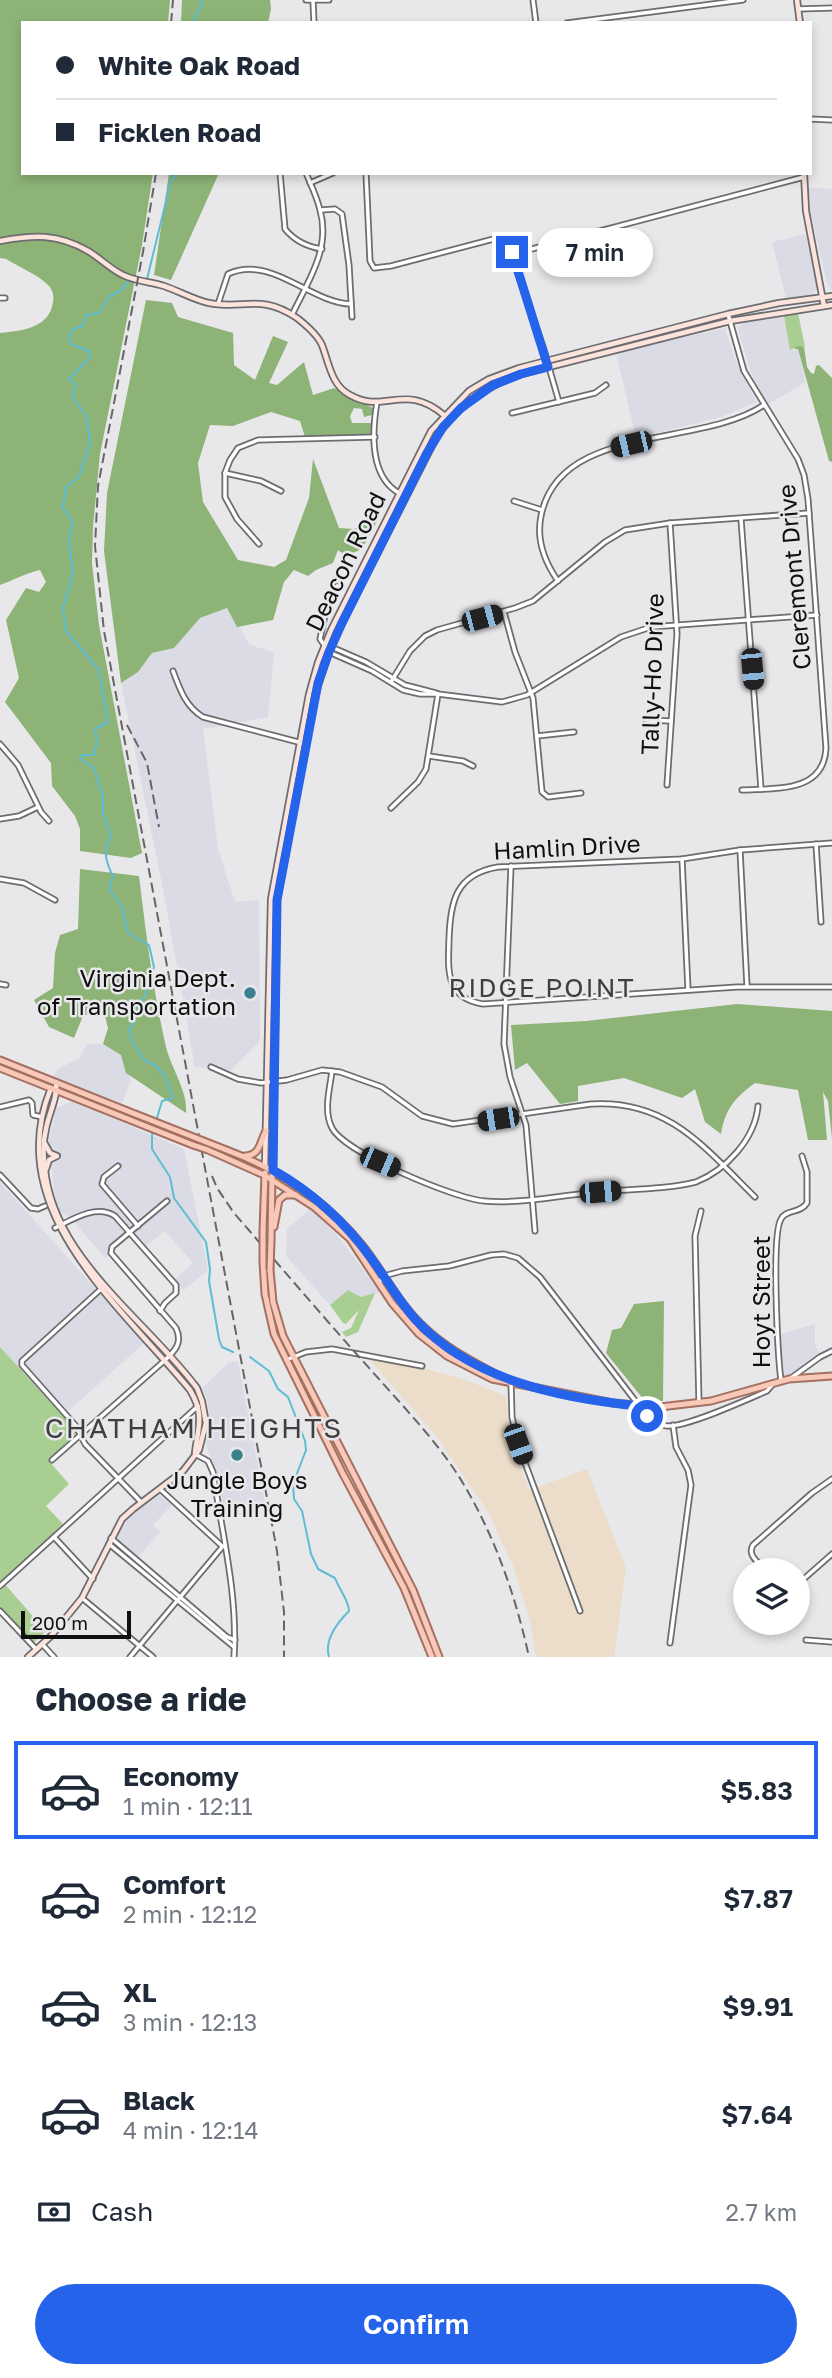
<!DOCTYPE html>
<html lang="en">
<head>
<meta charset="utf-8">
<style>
	body { margin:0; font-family:"Golos Text",sans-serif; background:#f2f2f3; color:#1f2937; height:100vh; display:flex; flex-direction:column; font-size:26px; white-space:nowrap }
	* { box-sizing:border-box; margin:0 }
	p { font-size:23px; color:#747a83 }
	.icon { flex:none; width:38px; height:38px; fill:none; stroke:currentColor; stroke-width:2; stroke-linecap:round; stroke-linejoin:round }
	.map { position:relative; height:1657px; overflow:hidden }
	.side { display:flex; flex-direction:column; background:#fff; flex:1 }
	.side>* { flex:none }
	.guide { position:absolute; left:21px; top:21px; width:791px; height:154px; border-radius:0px; box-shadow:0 4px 10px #0003; display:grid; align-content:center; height:154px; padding:0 35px; background:#fff }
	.buttons { position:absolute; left:733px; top:1558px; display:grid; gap:14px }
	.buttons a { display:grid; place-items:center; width:77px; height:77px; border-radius:50%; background:#fff; box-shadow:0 4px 10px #0003; font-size:35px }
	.scale { position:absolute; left:21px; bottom:18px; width:110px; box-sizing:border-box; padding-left:7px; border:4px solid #101011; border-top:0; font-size:19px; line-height:24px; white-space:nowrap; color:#101011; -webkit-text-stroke:5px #e8e8eb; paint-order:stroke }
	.end { position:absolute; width:32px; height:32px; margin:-16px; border:9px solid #2563eb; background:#fff; box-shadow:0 0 0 4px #fff }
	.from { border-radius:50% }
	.bubble { position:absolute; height:49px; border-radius:24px; background:#fff; box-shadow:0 4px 10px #0003; font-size:23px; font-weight:600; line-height:49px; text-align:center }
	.car { position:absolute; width:21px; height:42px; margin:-21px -10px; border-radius:9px; box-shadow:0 0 5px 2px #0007; background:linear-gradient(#222 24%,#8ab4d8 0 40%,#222 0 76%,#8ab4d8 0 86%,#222 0) }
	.guide b { display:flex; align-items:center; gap:24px; height:66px; font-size:26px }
	.guide b+b { border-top:2px solid #e0e1e3 }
	.guide i { width:18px; height:18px; background:#1f2937 }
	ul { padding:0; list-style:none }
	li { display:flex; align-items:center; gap:21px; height:98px; margin:0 14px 10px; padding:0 21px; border:4px solid transparent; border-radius:0px }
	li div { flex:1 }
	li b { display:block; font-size:26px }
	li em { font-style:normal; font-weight:600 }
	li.selected { border-color:#2563eb }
	li>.icon { width:63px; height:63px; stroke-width:1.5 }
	h2 { padding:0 35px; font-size:32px; line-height:84px }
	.pay { display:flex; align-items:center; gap:18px; height:77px; padding:0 35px; font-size:26px }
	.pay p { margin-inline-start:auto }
	.primary-button { display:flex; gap:14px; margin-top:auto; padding:14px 35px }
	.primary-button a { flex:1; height:80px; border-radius:42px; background:#2563eb; color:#fff; font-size:28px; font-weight:600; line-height:80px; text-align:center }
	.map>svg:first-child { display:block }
	.built { fill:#dbdbe5 }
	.industrial { fill:#ebddc9 }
	.green { fill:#a8ce91 }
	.forest { fill:#8db376 }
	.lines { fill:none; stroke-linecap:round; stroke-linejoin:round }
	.stream { stroke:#5ebdd3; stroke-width:2 }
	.street-casing { stroke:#6d6d70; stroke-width:7 }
	.secondary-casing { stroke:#6d6d70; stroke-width:8 }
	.primary-casing { stroke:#a47060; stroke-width:9 }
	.street { stroke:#fff; stroke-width:3.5 }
	.secondary { stroke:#fce4dc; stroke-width:4.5 }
	.primary { stroke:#f8c8b9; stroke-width:5 }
	.rail { stroke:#666667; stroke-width:2; stroke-dasharray:10 5; stroke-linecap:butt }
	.primary-bridge-casing { stroke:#a47060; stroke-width:9; stroke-linecap:butt }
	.primary-bridge { stroke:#f8c8b9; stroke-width:5 }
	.route { stroke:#2563eb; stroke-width:9 }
	.poi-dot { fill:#3b818d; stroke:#e8e8eb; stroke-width:2.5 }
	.labels { text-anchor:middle; stroke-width:5; stroke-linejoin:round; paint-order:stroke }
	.street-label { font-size:24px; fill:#101011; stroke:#e8e8eb }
	.poi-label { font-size:24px; fill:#101011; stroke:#e8e8eb; text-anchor:end }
	.neighbourhood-label { font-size:26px; letter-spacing:2px; fill:#3f3f41; stroke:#e8e8eb }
	.quarter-label { font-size:28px; letter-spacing:2px; fill:#3f3f41; stroke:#e8e8eb }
</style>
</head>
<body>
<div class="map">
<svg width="832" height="1657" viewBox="0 0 832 1657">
	<rect width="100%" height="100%" fill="#e8e8eb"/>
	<g class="built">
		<polygon points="808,187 832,189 832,291 827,284 810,210"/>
		<polygon points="806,234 817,290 811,295 786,298 772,242"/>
		<polygon points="784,316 790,350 798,349 806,382 767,405 753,379 738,329 742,322"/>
		<polygon points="725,328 735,359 757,402 721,417 636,438 616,353"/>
		<polygon points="228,608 250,645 274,652 268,717 203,729 218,849 235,902 259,900 260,1041 230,1071 195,1067 162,884 121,683 138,672 152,653 174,648 200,618"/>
		<polygon points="87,1044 103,1044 121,1055 131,1080 122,1103 53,1077 58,1069 79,1058"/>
		<polygon points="73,1101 184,1149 208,1270 184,1290 174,1280 193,1263 165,1231 145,1247 133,1233 105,1258 69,1216 60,1213 55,1202 50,1150 48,1146 56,1108"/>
		<polygon points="0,1182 144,1343 62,1417 0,1347"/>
		<polygon points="311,1208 341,1240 380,1292 361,1297 348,1290 330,1305 286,1256 287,1229"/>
		<polygon points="815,1324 815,1344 819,1355 793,1373 783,1376 780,1334"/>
		<polygon points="229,1362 238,1362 265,1502 221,1511 212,1462 206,1445 210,1420 207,1398 202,1388"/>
		<polygon points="159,1495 172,1505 153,1525 160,1532 138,1557 116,1538 122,1526 130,1516"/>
	</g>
	<polygon class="industrial" points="363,1352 463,1379 506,1396 510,1437 529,1490 587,1469 626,1568 614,1657 536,1657 530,1621 513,1566 488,1512 437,1437"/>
	<g class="green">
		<polygon points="798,313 805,347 800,346 790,350 784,316"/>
		<polygon points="348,1290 361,1297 375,1293 358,1332 346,1337 342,1332 351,1328 359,1310 346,1324 343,1323 330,1305"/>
		<polygon points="0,1347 78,1432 48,1460 69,1484 46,1506 63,1524 2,1581 46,1631 29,1647 0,1615"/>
	</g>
	<g class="forest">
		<path d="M0,0H170L168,23H23V173H153L142,245L100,454L93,527L92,563L99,625L142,853L131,858L80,851V829L75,816L52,786L51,763L5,702L19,678L6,620L26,588L39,592L46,582L40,570C26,573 14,580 0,585V333C21,331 50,328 53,302C54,296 53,291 49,286C39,275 19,267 6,259L0,258Z"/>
		<polygon points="182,0 270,0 271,9 268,23 181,23"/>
		<polygon points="169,173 219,173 171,280 154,275"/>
		<polygon points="146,300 172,303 178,317 233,333 234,365 255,380 273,336 288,342 269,383 277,385 304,362 313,395 334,388 373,408 372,415 364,417 362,409 354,408 350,416 352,423 372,423 374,436 308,438 305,437 300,421 271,412 233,426 210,425 198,463 203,502 238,560 274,567 286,560 309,498 313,459 339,528 354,529 378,519 362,549 346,556 338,550 333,563 316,570 308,576 294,570 284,582 273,620 237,627 227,608 200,618 174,648 152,653 138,672 121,683 104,551 107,493"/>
		<polygon points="800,346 804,347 807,367 811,373 814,374 816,366 819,365 832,378 832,462 829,461 798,349 795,349 795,347"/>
		<path d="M80,869L139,876C146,934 153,990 166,1047C171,1068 188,1091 186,1113L126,1073L121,1055L103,1044L108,1028L103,1008L83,1016L74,1038L49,1027L34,1000L53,988L55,953L60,935L78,929Z"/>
		<path d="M737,1004L832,1011V1138L828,1101L823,1092L827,1140H808L798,1090L755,1083C734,1098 725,1110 721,1134L705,1122L695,1089L682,1098L624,1078L578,1086V1101L560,1104L527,1063L515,1070L511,1025L586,1021Z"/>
		<polygon points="664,1301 663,1401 644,1400 606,1353 612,1330 621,1328 634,1304"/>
	</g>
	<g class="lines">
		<g class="stream">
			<polyline points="192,23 202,5 201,0"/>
			<polyline points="147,279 171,181 178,173"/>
			<path d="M129,281L120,291L110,296L99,313L86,315L83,326L73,329L69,337L71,344L89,351L90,357L69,379L76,385L72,396L87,417L90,443L79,477L66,487L63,508L72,521L69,542L73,573L63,608L66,631L99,670L108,722L95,729L97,742L94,755H82L80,759L94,768L103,796V814L111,835C103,850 105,861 113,876L109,889L122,907L128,933L149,945L154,967L144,998L135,1008L134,1023L129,1029L132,1041L145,1061L155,1065L164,1075L173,1098L162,1101L152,1135V1149L170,1177L174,1198L206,1242L210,1269L209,1281L219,1339L222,1347L233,1352"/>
			<path d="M250,1357L269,1371L278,1389L288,1397L305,1441L306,1450L293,1484L294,1499L302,1511L311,1554L318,1569L335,1578C339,1589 349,1601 349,1611C338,1622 324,1640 329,1657"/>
		</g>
		<defs>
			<g id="street">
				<polyline points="306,0 329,0"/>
				<polyline points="533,0 536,23"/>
				<polyline points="313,1 314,23"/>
				<polyline points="798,9 832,8"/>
				<polyline points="567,23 743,0"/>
				<polyline points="810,119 832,120"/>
				<path d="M280,173L285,229C294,240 308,247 322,249"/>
				<polyline points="366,173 370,261 374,268 391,266 505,236 544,350 559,402"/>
				<polyline points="310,183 333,173"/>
				<polyline points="321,210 335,209 342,214 349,265 352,317"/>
				<polyline points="513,254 804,177"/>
				<polyline points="0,298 5,298"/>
				<path d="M218,304L228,274C271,254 310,303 351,304"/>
				<path d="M728,314L744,371L798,459L804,475L808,499L826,748C824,793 776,788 742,790"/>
				<path d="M292,315C308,281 331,249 320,210C317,197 311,185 306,173"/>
				<path d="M377,402C372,432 369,476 399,493"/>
				<polyline points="512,413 595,393 606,385"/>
				<polyline points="225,473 261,481 281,491"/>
				<polyline points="514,501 542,510"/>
				<polyline points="741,519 761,789"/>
				<polyline points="259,544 237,519 225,497 225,473 230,460 238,448 258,440 375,437"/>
				<path d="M558,581C544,561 536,540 541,516C559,423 701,448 764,405"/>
				<polyline points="341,587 337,586 328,601 320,639 329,652 372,671 403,690 420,694 438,694 502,702 527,695 621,637 651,627 817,615"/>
				<polyline points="504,612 515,652 533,698 542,792 548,797 581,793"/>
				<polyline points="329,646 366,662 405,685 436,693"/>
				<path d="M173,671C180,689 185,706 203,717L302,743"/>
				<polyline points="391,682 410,651 425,636 437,630 515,608 533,601 605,542 625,530 670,523 809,513"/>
				<polyline points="646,720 671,721"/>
				<polyline points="537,736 574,732"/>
				<polyline points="0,744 18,765 41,812 49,821"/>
				<polyline points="429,756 463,761 473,766"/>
				<polyline points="667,785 677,634 670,523"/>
				<polyline points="391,808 418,782 426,769 438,694"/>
				<polyline points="0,819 19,816 38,807"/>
				<path d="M832,843L740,850L682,859L498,867C455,874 450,903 449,940C448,970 445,998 483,1004L737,987H832"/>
				<polyline points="816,844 821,922"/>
				<polyline points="740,850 747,986"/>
				<polyline points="682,859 688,990"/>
				<polyline points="511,866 504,1044 510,1077 526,1125 535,1231"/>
				<polyline points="0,879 24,883 55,900"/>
				<polyline points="0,984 6,985"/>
				<path d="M211,1067L238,1079L261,1083L287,1080L322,1070L340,1072L382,1087L422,1116L453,1124L591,1104C668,1099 705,1148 755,1197"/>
				<path d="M332,1071C330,1088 323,1111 332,1128C345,1153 456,1199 484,1201C520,1204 559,1196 595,1192C628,1189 664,1190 696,1182C726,1170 755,1139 758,1106"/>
				<polyline points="0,1107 29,1100 32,1103 33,1115 42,1117"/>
				<polyline points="118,1166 104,1177 102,1184 138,1226"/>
				<polyline points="0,1175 31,1208 38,1209 45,1206"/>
				<path d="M55,1228C73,1219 96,1204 115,1216L176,1285V1293L165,1303L160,1311"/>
				<path d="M379,1282L384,1276L402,1271L449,1266L491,1255L504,1254L518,1258L540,1277L647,1416C653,1422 659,1425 667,1426C687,1427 746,1400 767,1391L772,1385"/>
				<polyline points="102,1288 22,1361 22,1365 76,1426 85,1444 141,1502"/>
				<polyline points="286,1360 306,1352 332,1349 422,1366"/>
				<polyline points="791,1378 820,1357 832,1351"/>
				<path d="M781,1381C778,1356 771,1236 781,1219C786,1209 800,1214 807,1203V1172L802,1156"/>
				<polyline points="511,1383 512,1417 518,1444 580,1611"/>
				<polyline points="699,1403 695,1236 701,1211"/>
				<path d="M195,1454L208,1461L213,1472C222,1534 238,1594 234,1657"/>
				<path d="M52,1460L164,1361C175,1351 183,1343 176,1328L111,1253L112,1247L167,1201"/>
				<polyline points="160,1489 222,1546"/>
				<polyline points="54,1537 93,1579"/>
				<polyline points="111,1538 227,1637 235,1640"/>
				<polyline points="109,1544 234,1647"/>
				<path d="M765,1570C758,1562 747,1555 753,1545L812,1493L832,1479"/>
				<polyline points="798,1584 832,1554"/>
				<polyline points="0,1586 198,1406"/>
				<polyline points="82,1598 153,1657"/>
				<polyline points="0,1611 36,1649"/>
				<polyline points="806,1640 832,1642"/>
				<polyline points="670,1643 691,1485 688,1470 676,1447 673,1425"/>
				<polyline points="42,1644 54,1657"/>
				<polyline points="130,1657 223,1546"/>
			</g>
			<g id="secondary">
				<polyline points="797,0 800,23"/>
				<polyline points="804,173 806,211 824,306"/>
				<path d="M0,241C34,235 57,233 88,251C100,258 110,269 123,275C135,281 151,282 164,286C179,291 194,300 209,303C244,310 260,293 297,318C306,325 317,334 322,345C329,363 331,385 350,395C385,415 405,381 445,416"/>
				<path d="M51,1088C0,1210 122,1307 190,1390C205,1415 198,1427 195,1453"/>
				<polyline points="45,1144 50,1153 57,1156 49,1160 46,1169"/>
				<polyline points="265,1166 271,899 309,694 318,662 331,630 431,431 469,391 489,379 519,368 728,314 779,303 832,296"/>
				<path d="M273,1170L277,900L315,695L329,652L342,623L437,436C459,405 486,386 521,374L730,321L832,305"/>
				<path d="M28,1657L51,1636L82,1598L122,1519L133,1509L183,1471L199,1450L206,1423L202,1401L197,1388C148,1322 59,1262 46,1177C43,1161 42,1145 46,1129C49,1113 58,1097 56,1082"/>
			</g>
			<g id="primary">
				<polyline points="0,1060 125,1110"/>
				<polyline points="0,1068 193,1145"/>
				<polyline points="208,1150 264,1175 314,1207 350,1239 392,1303 419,1334 447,1356 492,1379 613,1403 660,1407 711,1401 789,1379 832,1376"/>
				<path d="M229,1151C282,1171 327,1202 363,1246C384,1273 399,1304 424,1327C448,1350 476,1363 505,1379"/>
				<path d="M245,1156C261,1155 259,1143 266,1131"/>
				<polyline points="274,1227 279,1200 285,1195 296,1195"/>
				<polyline points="263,1231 265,1173"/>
				<polyline points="271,1240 272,1176"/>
				<polyline points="263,1262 265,1294 274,1334 343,1474 404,1588 432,1657"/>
				<polyline points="270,1270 273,1302 283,1336 413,1590 439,1657"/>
			</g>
		</defs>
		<use href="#street" class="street-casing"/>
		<use href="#secondary" class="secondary-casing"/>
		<use href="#primary" class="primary-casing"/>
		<use href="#street" class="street"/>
		<use href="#secondary" class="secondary"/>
		<use href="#primary" class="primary"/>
		<g class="rail">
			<polyline points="171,23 173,0"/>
			<polyline points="156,173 143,252 98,486 95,546 104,631 277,1551 284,1612 284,1657"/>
			<polyline points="127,725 147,763 159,827"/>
			<path d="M212,1176L217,1188L234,1213C279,1265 324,1318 370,1369C400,1403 433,1437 458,1475C493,1531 515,1593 529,1657"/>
		</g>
		<defs>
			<g id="primary-bridge">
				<polyline points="125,1110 229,1151"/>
				<polyline points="193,1145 208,1150"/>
				<polyline points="263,1262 263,1231"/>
				<polyline points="270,1270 271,1240"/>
			</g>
		</defs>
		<use href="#primary-bridge" class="primary-bridge-casing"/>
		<use href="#primary-bridge" class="primary-bridge"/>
	</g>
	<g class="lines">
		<path class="route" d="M512,252L548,367L521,374L493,385L461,408L443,427L427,453L342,623L329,652L318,683L277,900L273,1170C312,1192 345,1222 371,1258C386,1278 398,1300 415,1319C471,1380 559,1398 639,1406L647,1416"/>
	</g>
	<g class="poi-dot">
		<circle cx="250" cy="993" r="7"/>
		<circle cx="237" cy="1455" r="7"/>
	</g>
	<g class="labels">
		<g class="street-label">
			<text transform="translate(346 562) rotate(-64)" y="8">Deacon Road</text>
			<text transform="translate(795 577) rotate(-95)" y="8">Cleremont Drive</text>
			<text transform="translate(653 674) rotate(-88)" y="8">Tally-Ho Drive</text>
			<text transform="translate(567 848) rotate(-3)" y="8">Hamlin Drive</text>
			<text transform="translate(762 1302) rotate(-90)" y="8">Hoyt Street</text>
		</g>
		<g class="poi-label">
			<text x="236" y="987">Virginia Dept.<tspan x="236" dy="28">of Transportation</tspan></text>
			<text x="237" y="1489" text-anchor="middle">Jungle Boys<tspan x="237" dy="28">Training</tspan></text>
		</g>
		<g class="neighbourhood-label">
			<text x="542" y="997">RIDGE POINT</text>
		</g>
		<g class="quarter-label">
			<text x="194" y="1438">CHATHAM HEIGHTS</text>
		</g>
	</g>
</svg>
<div class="buttons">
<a><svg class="icon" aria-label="layers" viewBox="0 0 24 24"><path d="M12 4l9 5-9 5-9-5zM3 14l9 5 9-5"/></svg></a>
</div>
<div class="scale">200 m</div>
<i class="end from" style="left:647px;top:1416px"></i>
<i class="end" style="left:512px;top:252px"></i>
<div class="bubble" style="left:537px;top:228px;width:116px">7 min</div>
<i class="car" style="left:631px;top:444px;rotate:257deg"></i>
<i class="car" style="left:482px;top:618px;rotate:75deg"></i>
<i class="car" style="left:752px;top:669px;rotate:175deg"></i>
<i class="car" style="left:498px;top:1119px;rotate:261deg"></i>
<i class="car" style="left:380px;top:1162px;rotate:113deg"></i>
<i class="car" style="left:600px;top:1192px;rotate:85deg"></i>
<i class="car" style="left:518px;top:1444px;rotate:160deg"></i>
<div class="guide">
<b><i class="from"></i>White Oak Road</b>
<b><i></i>Ficklen Road</b>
</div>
</div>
<section class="side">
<h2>Choose a ride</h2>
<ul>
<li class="selected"><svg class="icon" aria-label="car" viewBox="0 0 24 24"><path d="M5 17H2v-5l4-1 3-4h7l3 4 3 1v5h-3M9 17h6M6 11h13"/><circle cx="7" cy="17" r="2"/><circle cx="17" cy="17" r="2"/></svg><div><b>Economy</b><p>1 min · 12:11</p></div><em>$5.83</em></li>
<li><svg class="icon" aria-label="car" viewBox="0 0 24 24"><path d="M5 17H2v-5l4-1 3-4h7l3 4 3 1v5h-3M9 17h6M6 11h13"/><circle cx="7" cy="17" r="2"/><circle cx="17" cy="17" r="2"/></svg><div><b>Comfort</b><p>2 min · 12:12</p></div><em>$7.87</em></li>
<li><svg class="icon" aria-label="car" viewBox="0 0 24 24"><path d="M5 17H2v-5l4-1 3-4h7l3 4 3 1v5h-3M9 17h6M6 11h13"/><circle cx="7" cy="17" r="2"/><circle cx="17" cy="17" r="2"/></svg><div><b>XL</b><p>3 min · 12:13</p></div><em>$9.91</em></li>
<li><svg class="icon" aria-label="car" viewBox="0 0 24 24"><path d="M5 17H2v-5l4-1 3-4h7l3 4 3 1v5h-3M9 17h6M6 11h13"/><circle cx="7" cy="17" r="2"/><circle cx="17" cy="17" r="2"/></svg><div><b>Black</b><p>4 min · 12:14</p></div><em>$7.64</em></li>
</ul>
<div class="pay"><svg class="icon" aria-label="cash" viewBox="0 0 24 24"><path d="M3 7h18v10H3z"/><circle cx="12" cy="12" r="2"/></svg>Cash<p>2.7 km</p></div>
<div class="primary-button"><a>Confirm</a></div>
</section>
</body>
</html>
